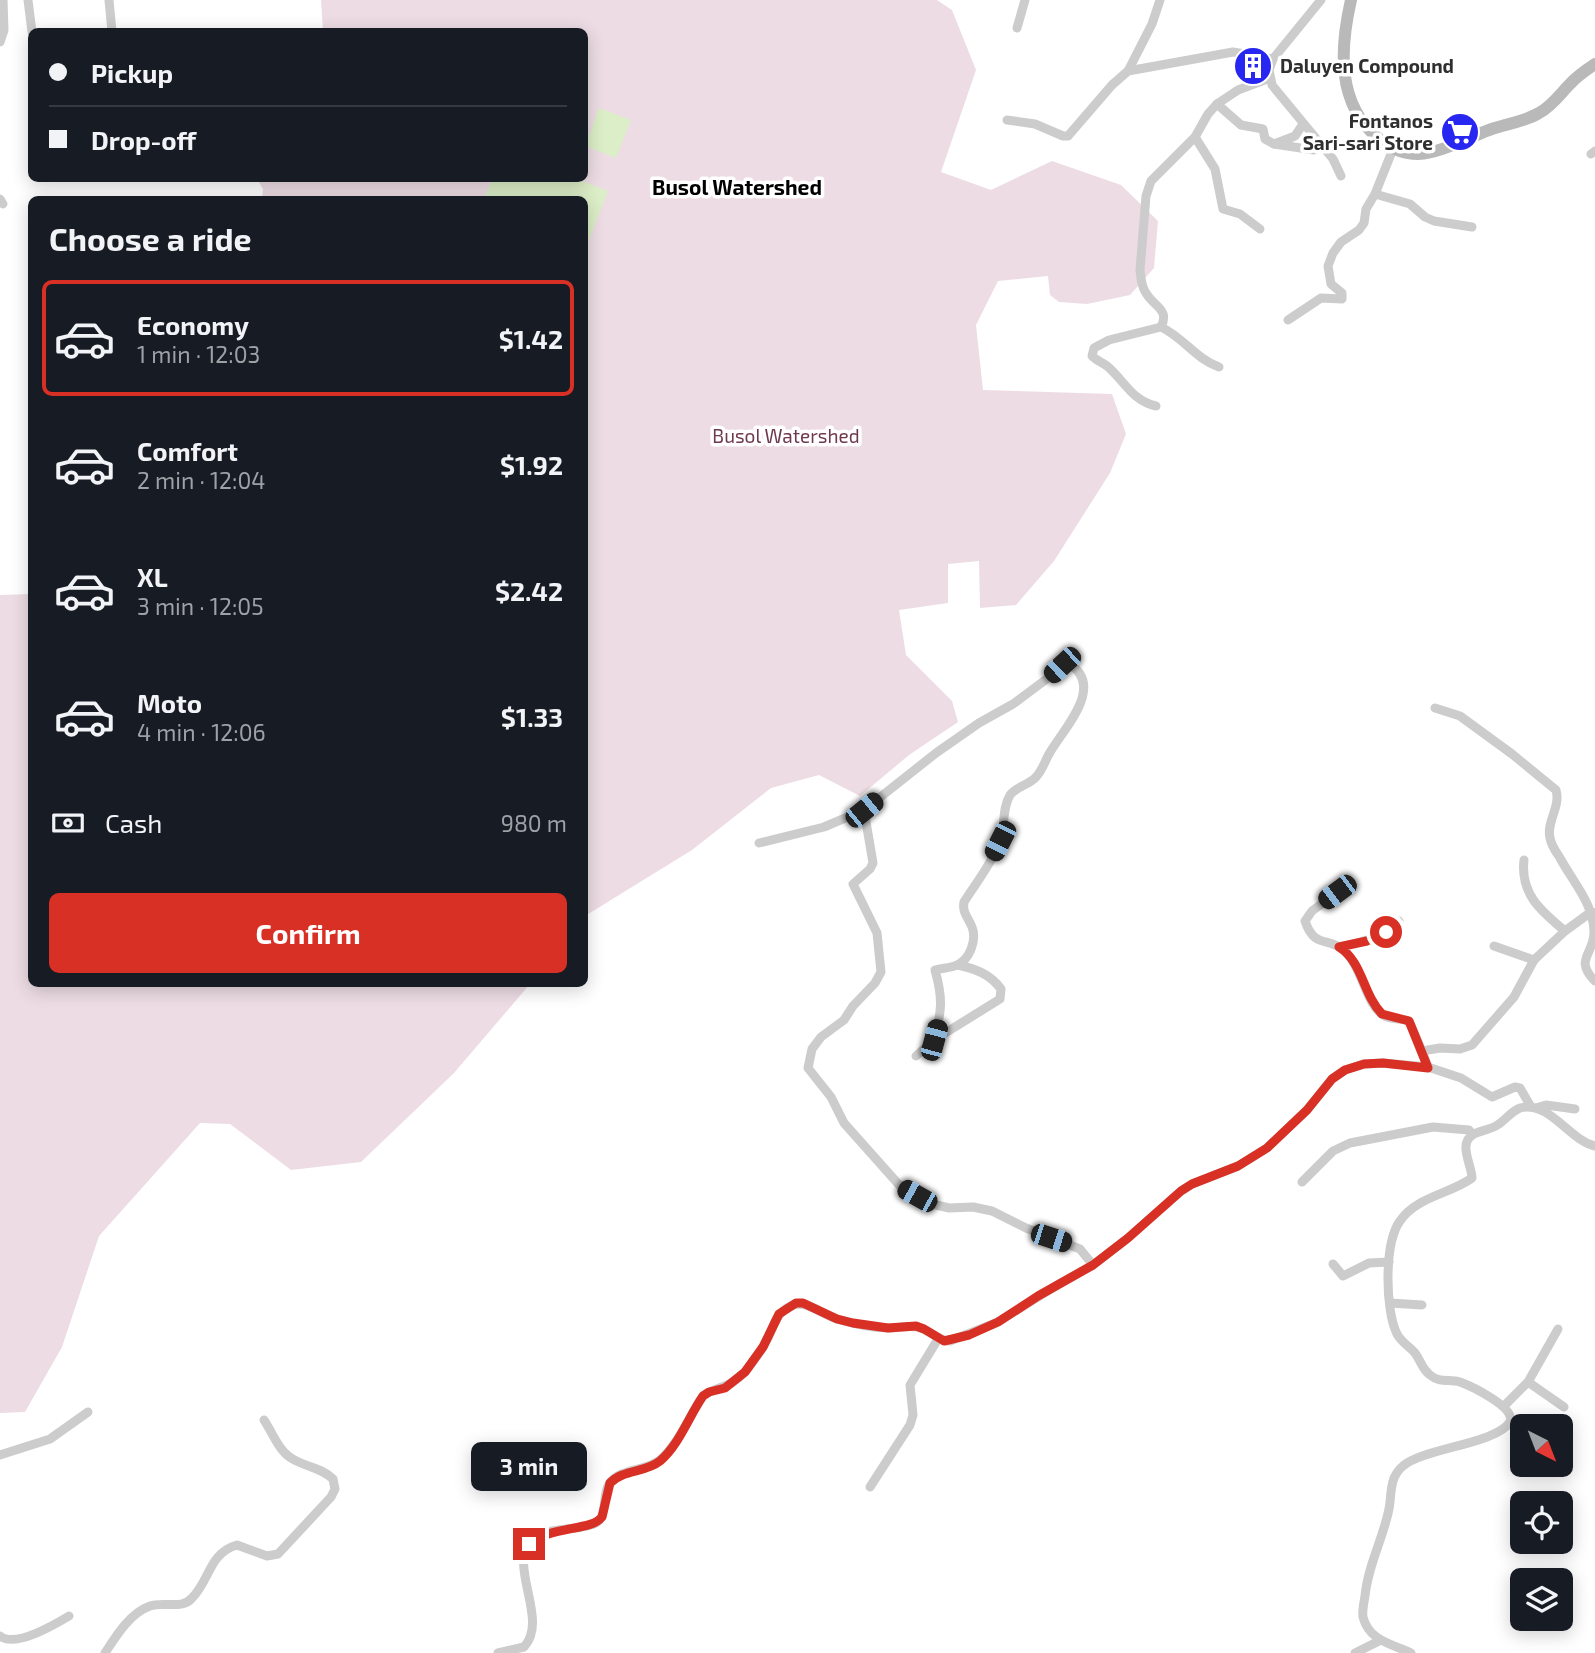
<!DOCTYPE html>
<html lang="en">
<head>
<meta charset="utf-8">
<style>
	body { margin:0; font-family:"Exo 2",sans-serif; background:#20242c; color:#f1f3f6; height:100vh; display:flex; flex-direction:column; font-size:26px; white-space:nowrap }
	* { box-sizing:border-box; margin:0 }
	p { font-size:23px; color:#9ea1a6 }
	.icon { flex:none; width:38px; height:38px; fill:none; stroke:currentColor; stroke-width:2; stroke-linecap:round; stroke-linejoin:round }
	.map { position:relative; flex:1; overflow:hidden }
	.sheet { position:absolute; left:28px; top:196px; width:560px; height:791px; display:flex; flex-direction:column; background:#171b24; border-radius:10px; box-shadow:0 4px 18px #0003 }
	.sheet>* { flex:none }
	.banner { position:absolute; left:28px; top:28px; width:560px; height:154px; border-radius:10px; box-shadow:0 4px 18px #0003; display:grid; align-content:center; height:154px; padding:0 21px; background:#171b24 }
	.needle { width:46px; rotate:138deg }
	.fabs { position:absolute; left:1510px; top:1414px; display:grid; gap:14px }
	.fabs a { display:grid; place-items:center; width:63px; height:63px; border-radius:10px; background:#171b24; box-shadow:0 4px 18px #0003; font-size:35px }
	.end { position:absolute; width:32px; height:32px; margin:-16px; border:9px solid #d93025; background:#fff; box-shadow:0 0 0 4px #fff }
	.from { border-radius:50% }
	.bubble { position:absolute; height:49px; border-radius:10px; background:#171b24; box-shadow:0 4px 18px #0003; font-size:23px; font-weight:700; line-height:49px; text-align:center }
	.car { position:absolute; width:21px; height:42px; margin:-21px -10px; border-radius:9px; box-shadow:0 0 5px 2px #0007; background:linear-gradient(#222 24%,#8ab4d8 0 40%,#222 0 76%,#8ab4d8 0 86%,#222 0) }
	.banner b { display:flex; align-items:center; gap:24px; height:66px; font-size:26px }
	.banner b+b { border-top:2px solid #363941 }
	.banner i { width:18px; height:18px; background:#f1f3f6 }
	ul { padding:0; list-style:none }
	li { display:flex; align-items:center; gap:21px; height:116px; margin:0 14px 10px; padding:0 7px; border:4px solid transparent; border-radius:10px }
	li div { flex:1 }
	li b { display:block; font-size:26px }
	li em { font-style:normal; font-weight:700 }
	li.on { border-color:#d93025 }
	li>.icon { width:63px; height:63px; stroke-width:1.5 }
	h2 { padding:0 21px; font-size:32px; line-height:84px }
	.pay { display:flex; align-items:center; gap:18px; height:77px; padding:0 21px; font-size:26px }
	.pay p { margin-inline-start:auto }
	.button { display:flex; gap:14px; margin-top:auto; padding:14px 21px }
	.button a { flex:1; height:80px; border-radius:10px; background:#d93025; color:#fff; font-size:28px; font-weight:700; line-height:80px; text-align:center }
	.map>svg:first-child { display:block }
	.green { fill:#eddce4 }
	.water { fill:#dceec7 }
	.lines { fill:none; stroke-linecap:round; stroke-linejoin:round }
	.street { stroke:#ccc; stroke-width:9 }
	.secondary { stroke:#b9b9b9; stroke-width:12 }
	.route { stroke:#d93025; stroke-width:9 }
	.labels { text-anchor:middle; stroke-width:7; stroke-linejoin:round; paint-order:stroke }
	.poi-label { font-size:19px; font-weight:bold; fill:#2f2f2f; stroke:#fff; text-anchor:start }
	.park-label { font-size:19px; fill:#6e394d; stroke:#fff }
	.neighbourhood-label { font-size:21px; font-weight:bold; fill:#000; stroke:#fff }
</style>
</head>
<body>
<div class="map">
<svg width="1595" height="1653" viewBox="0 0 1595 1653">
	<rect width="100%" height="100%" fill="#fff"/>
	<g class="green">
		<polygon points="321,0 937,0 952,10 976,70 941,172 991,190 1052,161 1121,185 1158,221 1154,268 1130,295 1087,304 1059,302 1050,295 1048,276 998,281 976,325 983,390 1112,394 1126,434 1110,473 1054,561 1016,605 980,608 979,561 948,564 948,603 899,610 906,655 952,701 958,722 909,755 860,796 819,775 771,788 692,850 585,916 584,200 262,199 263,189 257,179 584,178 584,32 323,31"/>
		<polygon points="31,594 32,984 530,984 454,1073 361,1162 291,1170 230,1124 200,1123 99,1236 62,1347 25,1412 0,1413 0,595"/>
	</g>
	<g class="water">
		<polygon points="599,108 631,120 616,158 585,146"/>
		<polygon points="492,179 577,179 608,191 585,250 584,200 484,199"/>
	</g>
	<g class="lines">
		<g class="street">
			<polyline points="28,0 32,32"/>
			<polyline points="109,0 112,32"/>
			<polyline points="1321,0 1273,59 1269,70 1272,85 1333,159 1341,176"/>
			<polyline points="1017,28 1025,0"/>
			<polyline points="0,42 4,30 3,0"/>
			<polyline points="1128,71 1152,24 1160,0"/>
			<polyline points="1217,104 1241,125 1263,129 1265,139 1274,144 1314,150"/>
			<polyline points="1007,120 1035,124 1063,136 1068,136 1112,85 1128,71 1233,52 1273,59"/>
			<polyline points="1195,137 1215,169 1223,209 1240,214 1260,229"/>
			<polyline points="1274,144 1295,136 1301,127"/>
			<polyline points="1591,154 1595,151"/>
			<polyline points="1375,194 1410,204 1425,217 1434,221 1472,227"/>
			<polyline points="0,199 3,204"/>
			<polyline points="1288,320 1321,298 1342,299 1342,293 1331,284 1328,266 1333,253 1341,242 1359,230 1364,223 1366,209 1375,194 1393,149"/>
			<path d="M1161,327C1170,309 1154,307 1146,293C1141,286 1141,278 1140,270L1146,196L1151,181L1195,137L1208,114L1217,104L1238,90L1270,78"/>
			<path d="M1156,406C1132,401 1124,380 1107,366C1102,362 1097,361 1092,356L1094,348L1109,340L1161,327C1184,338 1196,359 1219,367"/>
			<path d="M1435,708L1460,716L1512,754L1556,790C1561,807 1546,822 1550,838C1551,845 1556,852 1560,858C1573,882 1593,903 1594,931C1595,954 1573,959 1595,981"/>
			<polyline points="759,843 824,827 864,810"/>
			<path d="M1524,860C1520,894 1541,911 1565,931"/>
			<path d="M1351,882L1312,911L1305,921C1314,948 1327,937 1342,949C1362,964 1365,1004 1383,1015C1390,1020 1401,1018 1409,1021L1422,1051"/>
			<polyline points="1494,946 1534,960"/>
			<path d="M1339,947C1361,942 1384,938 1399,921"/>
			<path d="M934,1040C942,1011 943,998 935,970C942,968 951,968 957,965C970,959 977,940 972,927C968,917 962,913 964,902C976,883 992,863 1000,842C1005,828 1002,808 1010,795C1017,786 1029,785 1036,777C1042,771 1045,761 1049,754C1063,729 1107,686 1068,663L1013,704L979,723L936,753L864,810L873,863L870,869L853,884L877,933L881,972L875,983L853,1006L844,1020L821,1037L812,1049L808,1068L831,1097L844,1123L901,1187L932,1204L949,1208L973,1207L992,1211L1026,1228L1080,1249L1093,1265"/>
			<path d="M916,1056L934,1040L1000,999L1001,989C990,974 976,969 958,965"/>
			<polyline points="1428,1067 1422,1051 1440,1048 1460,1049 1472,1045 1514,997 1534,960 1565,931 1591,912 1595,913"/>
			<polyline points="1536,1108 1546,1105 1575,1109"/>
			<polyline points="1302,1182 1333,1151 1350,1143 1433,1127 1469,1130 1472,1134"/>
			<polyline points="1333,1264 1343,1276 1369,1263 1389,1262"/>
			<polyline points="1390,1303 1422,1305"/>
			<polyline points="1528,1382 1564,1407"/>
			<polyline points="1504,1406 1528,1382 1558,1329"/>
			<polyline points="0,1455 50,1439 88,1412"/>
			<polyline points="870,1487 910,1425 913,1415 910,1385 938,1339"/>
			<path d="M0,1636C15,1648 54,1625 69,1616"/>
			<path d="M105,1653C116,1636 130,1613 150,1606C164,1601 182,1610 192,1598C210,1580 209,1553 237,1545L267,1556L278,1554L331,1497L335,1489L333,1479C321,1467 305,1467 291,1458C279,1451 272,1432 264,1420"/>
			<path d="M498,1653L524,1647C549,1620 509,1568 530,1543C545,1524 581,1532 596,1523C608,1515 602,1495 609,1484C620,1467 647,1472 661,1459C679,1443 689,1416 703,1396C718,1385 729,1389 744,1373C753,1362 762,1350 768,1338C773,1328 775,1317 784,1310C803,1295 818,1313 837,1319C853,1324 874,1328 890,1328C899,1328 908,1325 917,1327C930,1329 937,1341 950,1341L998,1322L1059,1284L1093,1265L1128,1238L1181,1191L1192,1184L1238,1166L1267,1148L1307,1110L1332,1079L1345,1070L1364,1064L1383,1063L1428,1067L1461,1078L1492,1097L1515,1087L1520,1088L1531,1107"/>
			<polyline points="1355,1653 1379,1641"/>
			<path d="M1411,1653C1392,1644 1369,1641 1363,1617C1362,1611 1364,1602 1365,1596C1368,1565 1383,1539 1389,1509C1391,1499 1390,1489 1394,1478C1396,1474 1399,1469 1403,1466C1424,1448 1496,1444 1510,1422C1517,1408 1471,1386 1460,1382C1449,1379 1439,1383 1430,1375C1422,1369 1421,1361 1415,1353C1410,1347 1401,1342 1397,1334C1385,1310 1384,1243 1400,1221C1416,1197 1450,1194 1472,1178C1472,1165 1457,1143 1474,1134C1482,1130 1491,1130 1499,1124C1506,1119 1512,1111 1520,1108C1549,1100 1569,1140 1595,1146"/>
		</g>
		<path class="secondary" d="M1351,0C1340,48 1336,104 1379,139C1390,148 1402,154 1418,154C1441,153 1467,138 1489,130C1505,124 1524,122 1539,113C1552,106 1560,94 1570,84C1577,76 1586,70 1595,64"/>
	</g>
	<g class="lines">
		<path class="route" d="M529,1544C550,1526 592,1531 602,1517L610,1483C624,1469 645,1473 660,1461C679,1445 689,1416 703,1396L709,1392L725,1388L745,1372L763,1347L779,1314L796,1303H803L837,1319L853,1323L888,1328L916,1326L924,1329L944,1341L969,1335L998,1322L1038,1296L1093,1265L1128,1238L1181,1191L1192,1184L1238,1166L1267,1148L1307,1110L1332,1079L1345,1070L1364,1064L1383,1063L1428,1068L1409,1021L1382,1014C1363,995 1363,962 1339,947L1367,941L1386,932"/>
	</g>
	<defs>
		<symbol id="building-disc" viewBox="-11 -11 22 22"><circle r="9.5" fill="#2826f1" stroke="#fff"/><path d="M-4-6H4V6H1V3H-1V6H-4ZM-2.5-4.3h1.7v1.8h-1.7ZM.8-4.3h1.7v1.8H.8ZM-2.5-1h1.7V.8h-1.7ZM.8-1h1.7V.8H.8Z" fill="#fff"/></symbol>
		<symbol id="supermarket-disc" viewBox="-11 -11 22 22"><circle r="9.5" fill="#2826f1" stroke="#fff"/><path d="M-6-5.5h2.5l.6 2H6L4.5 2H-2.5L-4.4-4H-6ZM-1.5 3.2a1.3 1.3 0 1 0 .1 0ZM3 3.2a1.3 1.3 0 1 0 .1 0Z" fill="#fff"/></symbol>
	</defs>
	<g fill-rule="evenodd">
		<use href="#building-disc" x="1231" y="44" width="44" height="44"/>
		<use href="#supermarket-disc" x="1438" y="110" width="44" height="44"/>
	</g>
	<g class="labels">
		<g class="poi-label">
			<text x="1280" y="73">Daluyen Compound</text>
			<text x="1433" y="128" text-anchor="end">Fontanos<tspan x="1433" dy="22">Sari-sari Store</tspan></text>
		</g>
		<g class="park-label">
			<text x="786" y="443">Busol Watershed</text>
		</g>
		<g class="neighbourhood-label">
			<text x="737" y="195">Busol Watershed</text>
		</g>
	</g>
</svg>
<div class="fabs">
<a><svg class="needle" viewBox="-14 -14 28 28"><path d="M0-13l5 13h-10z" fill="#e53935"/><path d="M0 13l5-13h-10z" fill="#9ea1a6"/></svg></a>
<a><svg class="icon" aria-label="locate" viewBox="0 0 24 24"><circle cx="12" cy="12" r="6"/><path d="M12 2v4M12 18v4M2 12h4M18 12h4"/></svg></a>
<a><svg class="icon" aria-label="layers" viewBox="0 0 24 24"><path d="M12 4l9 5-9 5-9-5zM3 14l9 5 9-5"/></svg></a>
</div>
<i class="end from" style="left:1386px;top:932px"></i>
<i class="end" style="left:529px;top:1544px"></i>
<div class="bubble" style="left:471px;top:1442px;width:116px">3 min</div>
<i class="car" style="left:1062px;top:665px;rotate:227deg"></i>
<i class="car" style="left:864px;top:810px;rotate:51deg"></i>
<i class="car" style="left:1000px;top:841px;rotate:207deg"></i>
<i class="car" style="left:1337px;top:892px;rotate:233deg"></i>
<i class="car" style="left:934px;top:1040px;rotate:15deg"></i>
<i class="car" style="left:917px;top:1196px;rotate:299deg"></i>
<i class="car" style="left:1051px;top:1238px;rotate:108deg"></i>
<div class="banner">
<b><i class="from"></i>Pickup</b>
<b><i></i>Drop-off</b>
</div>
<section class="sheet">
<h2>Choose a ride</h2>
<ul>
<li class="on"><svg class="icon" aria-label="car" viewBox="0 0 24 24"><path d="M5 17H2v-5l4-1 3-4h7l3 4 3 1v5h-3M9 17h6M6 11h13"/><circle cx="7" cy="17" r="2"/><circle cx="17" cy="17" r="2"/></svg><div><b>Economy</b><p>1 min · 12:03</p></div><em>$1.42</em></li>
<li><svg class="icon" aria-label="car" viewBox="0 0 24 24"><path d="M5 17H2v-5l4-1 3-4h7l3 4 3 1v5h-3M9 17h6M6 11h13"/><circle cx="7" cy="17" r="2"/><circle cx="17" cy="17" r="2"/></svg><div><b>Comfort</b><p>2 min · 12:04</p></div><em>$1.92</em></li>
<li><svg class="icon" aria-label="car" viewBox="0 0 24 24"><path d="M5 17H2v-5l4-1 3-4h7l3 4 3 1v5h-3M9 17h6M6 11h13"/><circle cx="7" cy="17" r="2"/><circle cx="17" cy="17" r="2"/></svg><div><b>XL</b><p>3 min · 12:05</p></div><em>$2.42</em></li>
<li><svg class="icon" aria-label="car" viewBox="0 0 24 24"><path d="M5 17H2v-5l4-1 3-4h7l3 4 3 1v5h-3M9 17h6M6 11h13"/><circle cx="7" cy="17" r="2"/><circle cx="17" cy="17" r="2"/></svg><div><b>Moto</b><p>4 min · 12:06</p></div><em>$1.33</em></li>
</ul>
<div class="pay"><svg class="icon" aria-label="cash" viewBox="0 0 24 24"><path d="M3 7h18v10H3z"/><circle cx="12" cy="12" r="2"/></svg>Cash<p>980 m</p></div>
<div class="button"><a>Confirm</a></div>
</section>
</div>
</body>
</html>
